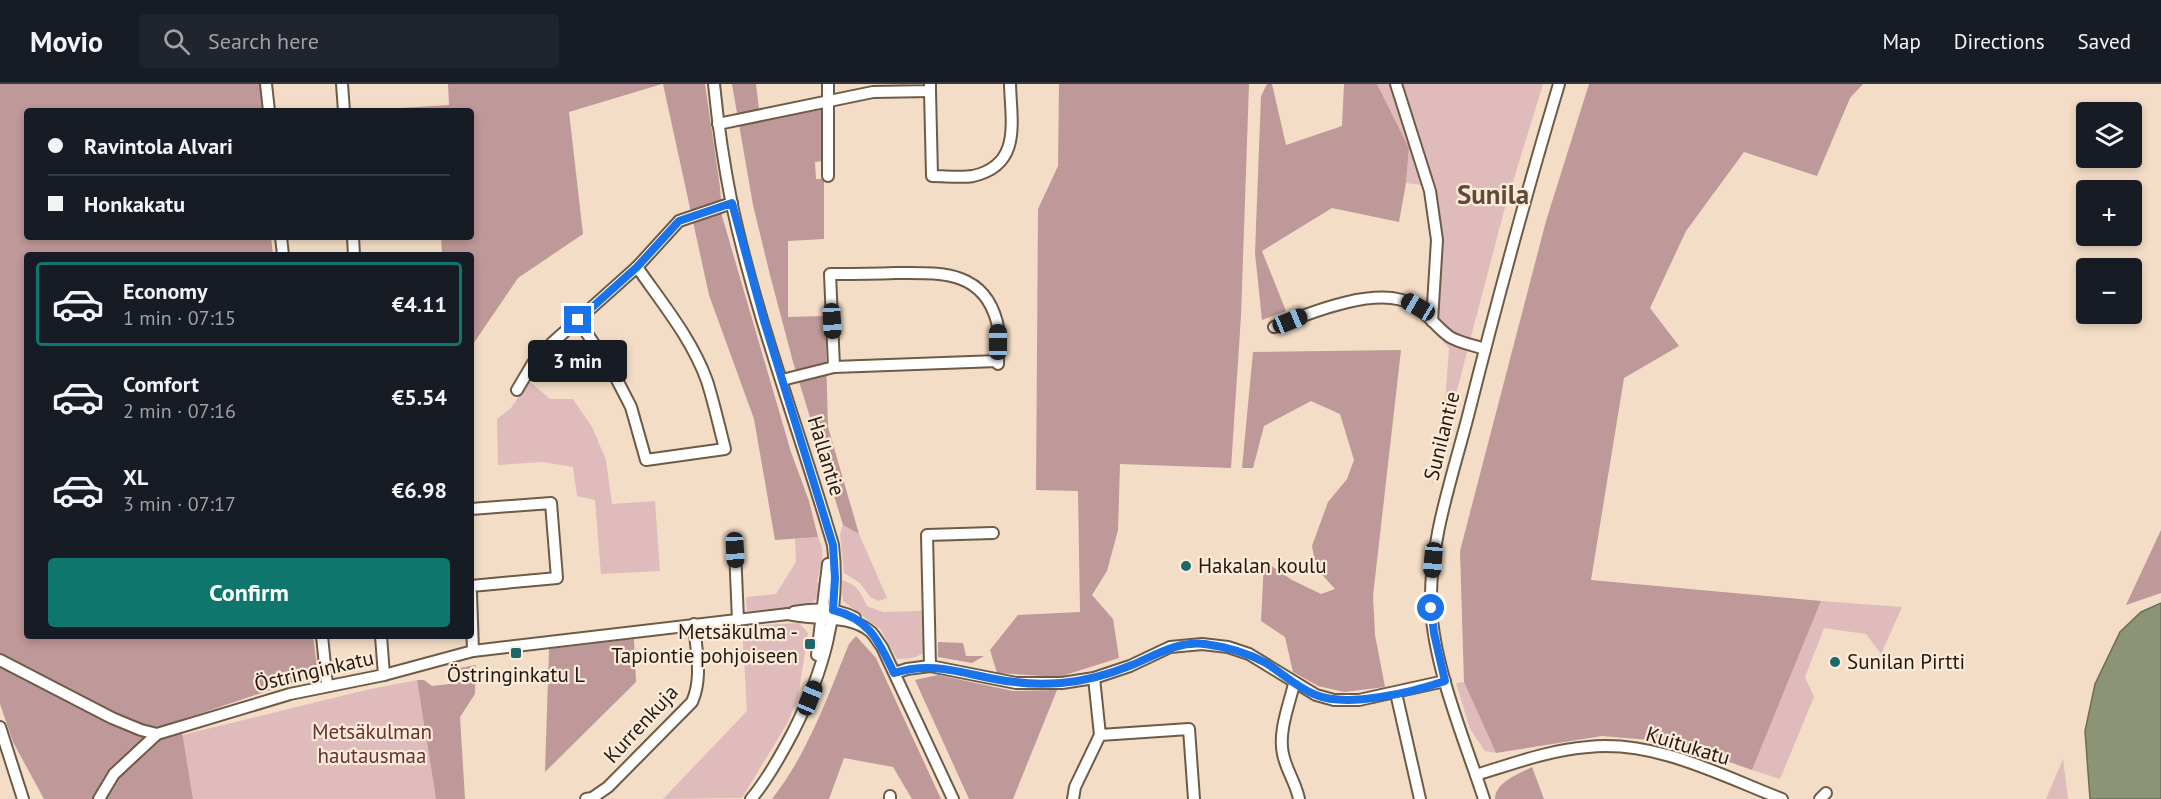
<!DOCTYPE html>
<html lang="en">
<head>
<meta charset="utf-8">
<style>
	body { margin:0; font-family:"PT Sans",sans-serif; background:#20242c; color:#f1f3f6; height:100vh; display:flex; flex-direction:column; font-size:22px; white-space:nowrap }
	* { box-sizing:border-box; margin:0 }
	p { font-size:20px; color:#9ea1a6 }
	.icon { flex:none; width:33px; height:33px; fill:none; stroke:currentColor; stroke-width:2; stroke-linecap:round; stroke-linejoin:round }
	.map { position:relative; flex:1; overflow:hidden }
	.details { position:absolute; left:24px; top:168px; width:450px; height:387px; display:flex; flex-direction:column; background:#171b24; border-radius:6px; box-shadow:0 3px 9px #0003 }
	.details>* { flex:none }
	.hud { position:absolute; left:24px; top:24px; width:450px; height:132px; border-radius:6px; box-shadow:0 3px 9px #0003; display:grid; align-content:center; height:132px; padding:0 24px; background:#171b24 }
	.controls { position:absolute; left:2076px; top:18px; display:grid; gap:12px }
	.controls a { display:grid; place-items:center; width:66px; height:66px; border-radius:6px; background:#171b24; box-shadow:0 3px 9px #0003; font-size:30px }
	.end { position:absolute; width:27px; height:27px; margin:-14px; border:8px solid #1a73e8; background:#fff; box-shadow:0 0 0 3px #fff }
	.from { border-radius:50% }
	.bubble { position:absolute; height:42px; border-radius:6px; background:#171b24; box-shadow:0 3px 9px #0003; font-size:20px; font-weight:700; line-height:42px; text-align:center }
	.car { position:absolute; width:18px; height:36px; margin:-18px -9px; border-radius:8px; box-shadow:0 0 4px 2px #0007; background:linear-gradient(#222 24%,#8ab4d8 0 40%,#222 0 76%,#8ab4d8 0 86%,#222 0) }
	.hud b { display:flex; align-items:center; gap:21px; height:57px; font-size:22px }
	.hud b+b { border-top:2px solid #363941 }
	.hud i { width:15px; height:15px; background:#f1f3f6 }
	ul { padding:10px 0 0; list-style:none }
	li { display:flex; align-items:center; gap:18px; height:84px; margin:0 12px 9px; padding:0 12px; border:3px solid transparent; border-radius:6px }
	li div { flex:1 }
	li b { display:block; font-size:22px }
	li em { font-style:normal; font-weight:700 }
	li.selected { border-color:#0f766e }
	li>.icon { width:54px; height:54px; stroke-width:1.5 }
	.button { display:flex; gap:12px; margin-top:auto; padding:12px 24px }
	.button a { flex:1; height:69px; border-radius:6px; background:#0f766e; color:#fff; font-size:24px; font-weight:700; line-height:69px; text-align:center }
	header { display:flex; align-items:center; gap:36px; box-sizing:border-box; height:84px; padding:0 30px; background:#171b24; border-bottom:2px solid #363941 }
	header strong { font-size:28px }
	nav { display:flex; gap:33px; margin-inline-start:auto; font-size:21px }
	.search { width:420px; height:54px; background:#20242c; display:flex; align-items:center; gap:15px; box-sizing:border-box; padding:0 21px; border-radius:6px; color:#9ea1a6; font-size:22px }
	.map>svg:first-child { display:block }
	.green { fill:#dfbbbc }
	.forest { fill:#bf9899 }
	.water { fill:#8b9474; stroke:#6c6f57; stroke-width:1.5 }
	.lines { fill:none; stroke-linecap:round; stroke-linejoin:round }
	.minor-casing { stroke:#6e5b47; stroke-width:14 }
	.minor { stroke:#fff; stroke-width:10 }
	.route { stroke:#1a73e8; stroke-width:8 }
	.poi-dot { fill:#1a686a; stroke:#fdebd9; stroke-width:2 }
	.labels { text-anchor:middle; stroke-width:4.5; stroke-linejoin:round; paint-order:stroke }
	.street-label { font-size:21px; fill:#221a12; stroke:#fdebd9 }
	.poi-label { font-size:21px; fill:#221a12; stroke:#fdebd9; text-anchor:start }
	.park-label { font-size:21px; fill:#663035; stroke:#fdebd9 }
	.district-label { font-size:27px; font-weight:bold; fill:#5e4c38; stroke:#fdebd9 }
</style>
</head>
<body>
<header>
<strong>Movio</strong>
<div class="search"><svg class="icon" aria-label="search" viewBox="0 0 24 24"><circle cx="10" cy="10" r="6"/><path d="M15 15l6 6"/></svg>Search here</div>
<nav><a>Map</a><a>Directions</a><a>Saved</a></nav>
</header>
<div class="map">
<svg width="2161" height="715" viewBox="0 0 2161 715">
	<rect width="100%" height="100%" fill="#f3ddc6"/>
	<g class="green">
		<polygon points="1377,0 1543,0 1504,127 1431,405 1443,345 1449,264 1424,237 1437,103 1406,99 1409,64"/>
		<polygon points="529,297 550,315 573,315 592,343 606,376 612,420 655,417 660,487 601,490 595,416 577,412 573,383 543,378 498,381 497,335 511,324"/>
		<polygon points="843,441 859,450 887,514 879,517 870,513 860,499 844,489 840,450"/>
		<path d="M818,453C827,471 820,480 817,498L820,499C819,505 819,512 814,517C805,524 760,526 747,527L746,513L776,510L796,478L795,455Z"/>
		<path d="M841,496C856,499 861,509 867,522L883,528L922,527L924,569L913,574L897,575L881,546L843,517Z"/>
		<polygon points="1821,517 1902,523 1881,570 1866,550 1824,544 1805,593 1814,613 1780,695 1752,686"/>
		<polygon points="799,539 808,549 798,613 788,638 742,714 663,715 747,627 742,542"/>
		<polygon points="417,596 436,715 193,715 182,651 366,606"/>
		<polygon points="1464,598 1496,669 1485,667 1470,645 1456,599"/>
		<polygon points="2063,675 2068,715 2046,715"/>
	</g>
	<g class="forest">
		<polygon points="0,0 261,0 263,27 27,27 27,153 271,153 273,171 27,171 27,552 313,552 318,590 178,637 183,654 193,715 44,715 13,658 0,620"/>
		<polygon points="448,0 662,0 569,28 583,150 518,194 471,263 471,171 442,171 441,153 471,153 471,27 353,27 449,21"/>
		<polygon points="663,0 705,0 720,103 722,132 791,368 809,417 818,453 775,456 754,335 709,211"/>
		<polygon points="732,0 756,0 760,34 824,22 824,77 815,78 816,95 824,95 824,155 788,157 788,233 825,232 828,343 859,450 843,441 793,278 770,191 753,121"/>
		<polygon points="1059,0 1249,0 1241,232 1231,384 1120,380 1118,446 1107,487 1092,511 1113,535 1119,574 1059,593 997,589 990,566 1018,531 1080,528 1078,407 1036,406 1038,125 1058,82"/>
		<polygon points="1267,0 1272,0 1286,61 1342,42 1344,0 1377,0 1409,64 1406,99 1399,138 1332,124 1262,167 1286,227 1262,236 1255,169 1261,12"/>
		<polygon points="1589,0 1863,0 1850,14 1817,92 1744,68 1686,147 1650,224 1679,262 1624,294 1591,496 1821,517 1752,686 1673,658 1602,652 1496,669 1464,598 1460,467 1546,137"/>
		<polygon points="1401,266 1373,512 1375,551 1385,603 1344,608 1318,602 1293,588 1285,553 1261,537 1264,477 1292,496 1321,510 1335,505 1316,484 1312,462 1328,418 1347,395 1354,376 1340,330 1311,317 1264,342 1253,384 1242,384 1253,268"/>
		<polygon points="2161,446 2161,509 2126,521"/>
		<path d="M856,552L876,574L941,715H912L893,683L844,674L829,715H772C808,669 827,614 849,560Z"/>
		<polygon points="634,555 636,598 545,688 549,565"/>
		<polygon points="938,558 963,559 966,572 984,572 972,579 938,573"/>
		<polygon points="476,581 475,610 460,633 465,715 436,715 417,596 424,596 432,602 458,599 459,584"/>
		<polygon points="938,591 1013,607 1057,606 1013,715 969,715 915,596"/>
		<path d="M1532,683L1544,715H1495C1495,698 1519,690 1532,683Z"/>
	</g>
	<polygon class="water" points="2161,519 2161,715 2090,715 2085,647 2095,600 2120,548 2141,528"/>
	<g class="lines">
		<defs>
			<g id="minor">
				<polyline points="266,0 269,27"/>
				<polyline points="342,0 344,27"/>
				<path d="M714,0C718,41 724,81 732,121C757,236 800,348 833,461C841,528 823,589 793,648C781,671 768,695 751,715"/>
				<polyline points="828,0 828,92"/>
				<polyline points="1396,0 1430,107 1437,156 1432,237"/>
				<path d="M930,7L932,92C945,92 961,94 973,92C1022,81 1011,38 1010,0"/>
				<polyline points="718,40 873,8 930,7 930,1"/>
				<polyline points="281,153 283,171"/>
				<polyline points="353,153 354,171"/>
				<path d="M578,236L614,290L631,323L646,376L725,365C719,342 714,319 707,297C692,255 662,219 637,183"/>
				<path d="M1274,243C1309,229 1381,199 1415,222C1428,230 1437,244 1450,253C1460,259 1473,261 1485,265"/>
				<path d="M834,283L830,190C851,190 873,190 895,189C939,189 983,185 997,238C1000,250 998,267 998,280"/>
				<polyline points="782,296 834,283 998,277"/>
				<polyline points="517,306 533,279 552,259 637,183 679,137 732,119"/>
				<polyline points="471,425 551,419 557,494 471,502"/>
				<polyline points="735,466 738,536"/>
				<polyline points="471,509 473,567"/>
				<path d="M794,528C815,524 836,524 855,534"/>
				<polyline points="322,552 327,601"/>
				<polyline points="381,552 384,591"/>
				<polyline points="817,571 828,480"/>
				<path d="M0,576L112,634L141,646L157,650L290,610L384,591L473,567L788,530C814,537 849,529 871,548C875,552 878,558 882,563L953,715"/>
				<polyline points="930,582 927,451 993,449"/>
				<polyline points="895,589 907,585 930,582 1016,599 1062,599 1094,594 1130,582 1170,563 1202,560 1228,563 1249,570 1316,611 1334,616 1359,616 1445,597"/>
				<polyline points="1094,594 1100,651"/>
				<path d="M1294,600C1289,621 1278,648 1283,670C1286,686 1296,699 1299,715"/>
				<polyline points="1396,609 1420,715"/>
				<polyline points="0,643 23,715"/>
				<polyline points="1100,651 1189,645 1194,715"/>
				<path d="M1476,691C1512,680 1549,666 1588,663C1656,656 1720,691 1782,715"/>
				<polyline points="99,715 114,690 157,650"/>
				<path d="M586,715L592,714L608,703L692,618C703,594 696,566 694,540"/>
				<polyline points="890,715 890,712"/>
				<polyline points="1073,715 1075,703 1100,651"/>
				<path d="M1484,715C1465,657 1434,584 1431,523C1429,458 1452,394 1468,332C1496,221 1526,110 1559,0"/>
				<polyline points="1820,715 1826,709"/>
			</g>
		</defs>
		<use href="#minor" class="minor-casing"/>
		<use href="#minor" class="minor"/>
	</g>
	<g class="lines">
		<path class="route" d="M578,236L637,183L679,137L732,119L764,237L833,461L835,494L833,526C870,535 879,558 894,589C938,575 972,594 1015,598C1030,600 1047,600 1061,599C1085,597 1110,590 1132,581C1156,571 1177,557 1205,560C1227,563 1246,568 1266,579C1282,589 1297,604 1316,611C1348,624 1413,608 1445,597L1434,549L1431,524"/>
	</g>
	<g class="poi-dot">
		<circle cx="1186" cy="482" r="6"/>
		<rect x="804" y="554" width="12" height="12" rx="3"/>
		<rect x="510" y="563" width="12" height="12" rx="3"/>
		<circle cx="1835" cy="578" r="6"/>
	</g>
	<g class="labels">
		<g class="street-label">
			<text transform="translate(1442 352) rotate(-76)" y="7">Sunilantie</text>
			<text transform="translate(826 372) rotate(73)" y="7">Hallantie</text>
			<text transform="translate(314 587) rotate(-13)" y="7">Östringinkatu</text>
			<text transform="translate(641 640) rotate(-47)" y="7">Kurrenkuja</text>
			<text transform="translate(1688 662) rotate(17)" y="7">Kuitukatu</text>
		</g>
		<g class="poi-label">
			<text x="1198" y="489">Hakalan koulu</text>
			<text x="798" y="555" text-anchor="end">Metsäkulma -<tspan x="798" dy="24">Tapiontie pohjoiseen</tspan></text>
			<text x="1847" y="585">Sunilan Pirtti</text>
			<text x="516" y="598" text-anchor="middle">Östringinkatu L</text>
		</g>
		<g class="park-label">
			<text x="372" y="655">Metsäkulman<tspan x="372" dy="24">hautausmaa</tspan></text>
		</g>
		<g class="district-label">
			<text x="1493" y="120">Sunila</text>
		</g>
	</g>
</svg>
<div class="controls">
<a><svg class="icon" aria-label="layers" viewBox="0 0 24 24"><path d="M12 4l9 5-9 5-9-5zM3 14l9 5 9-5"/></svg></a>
<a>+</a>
<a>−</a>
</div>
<i class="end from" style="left:1431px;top:524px"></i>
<i class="end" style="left:578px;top:236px"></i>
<div class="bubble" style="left:528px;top:256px;width:99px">3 min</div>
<i class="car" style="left:1418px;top:223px;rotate:300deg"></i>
<i class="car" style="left:832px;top:237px;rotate:177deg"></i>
<i class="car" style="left:1290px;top:237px;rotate:68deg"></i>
<i class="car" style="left:998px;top:258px;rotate:0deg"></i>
<i class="car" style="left:735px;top:466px;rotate:177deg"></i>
<i class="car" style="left:1433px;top:476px;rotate:185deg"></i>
<i class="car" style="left:810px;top:614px;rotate:22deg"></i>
<div class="hud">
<b><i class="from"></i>Ravintola Alvari</b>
<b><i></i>Honkakatu</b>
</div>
<section class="details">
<ul>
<li class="selected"><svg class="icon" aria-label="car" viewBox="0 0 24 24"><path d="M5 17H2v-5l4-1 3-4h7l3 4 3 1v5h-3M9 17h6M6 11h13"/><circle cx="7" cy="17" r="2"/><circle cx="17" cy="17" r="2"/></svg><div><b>Economy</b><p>1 min · 07:15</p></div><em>€4.11</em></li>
<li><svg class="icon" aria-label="car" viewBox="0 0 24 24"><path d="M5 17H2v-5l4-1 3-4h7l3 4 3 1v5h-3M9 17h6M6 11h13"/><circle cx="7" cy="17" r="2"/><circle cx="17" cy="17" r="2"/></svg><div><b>Comfort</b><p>2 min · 07:16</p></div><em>€5.54</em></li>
<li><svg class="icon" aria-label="car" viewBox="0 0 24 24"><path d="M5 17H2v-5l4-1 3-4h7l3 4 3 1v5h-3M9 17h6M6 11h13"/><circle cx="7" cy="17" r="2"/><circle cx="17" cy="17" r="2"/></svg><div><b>XL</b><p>3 min · 07:17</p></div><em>€6.98</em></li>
</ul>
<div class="button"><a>Confirm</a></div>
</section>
</div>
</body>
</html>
